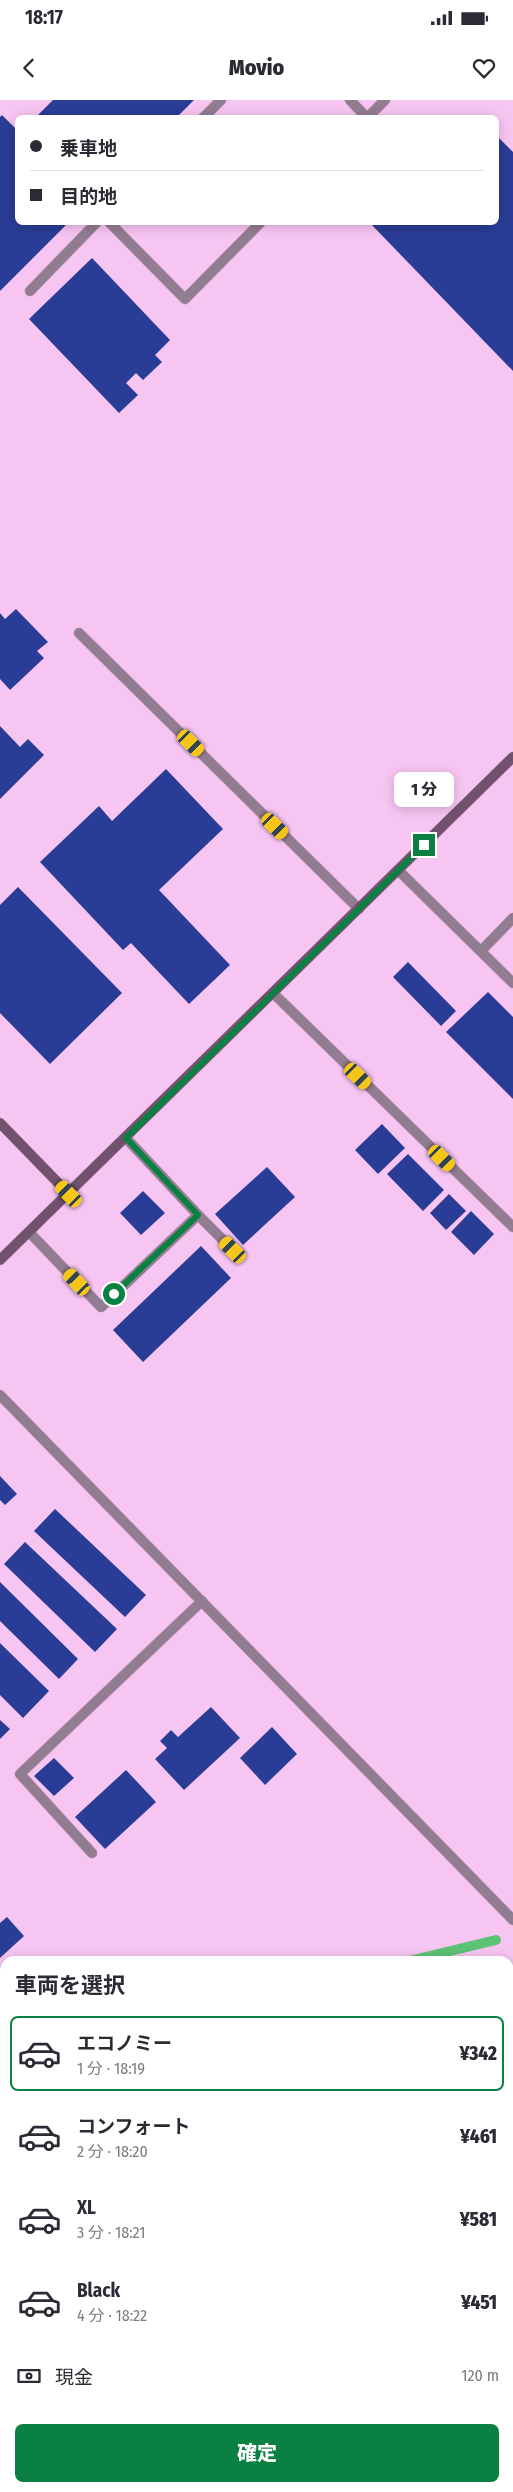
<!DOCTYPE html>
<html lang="ja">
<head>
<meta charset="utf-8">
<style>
	body { margin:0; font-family:"Fira Sans Condensed","Noto Sans JP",sans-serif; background:#f7f7f7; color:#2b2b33; height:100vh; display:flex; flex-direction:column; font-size:19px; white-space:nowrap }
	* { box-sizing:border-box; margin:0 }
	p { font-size:16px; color:#7c7c81 }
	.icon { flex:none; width:28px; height:28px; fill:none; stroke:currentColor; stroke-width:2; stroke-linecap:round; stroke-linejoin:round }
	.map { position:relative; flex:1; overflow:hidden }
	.drawer { position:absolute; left:0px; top:1856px; width:514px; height:536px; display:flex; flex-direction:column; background:#fff; border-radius:15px 15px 0 0; box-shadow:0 2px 12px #0003 }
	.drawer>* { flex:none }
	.top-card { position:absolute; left:15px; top:15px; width:484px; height:110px; border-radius:8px; box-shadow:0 2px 12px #0003; display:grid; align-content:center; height:110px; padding:0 15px; background:#fff }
	.end { position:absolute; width:22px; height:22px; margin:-11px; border:6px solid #0b8043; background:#fff; box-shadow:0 0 0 2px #fff }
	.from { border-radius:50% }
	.bubble { position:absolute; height:35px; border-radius:8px; background:#fff; box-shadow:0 2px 12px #0003; font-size:16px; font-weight:800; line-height:35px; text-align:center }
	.car { position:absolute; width:15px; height:30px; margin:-15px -8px; border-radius:6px; box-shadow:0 0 4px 1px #0007; background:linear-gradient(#f5c518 24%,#345 0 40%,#f5c518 0 76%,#345 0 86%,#f5c518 0) }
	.top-card b { display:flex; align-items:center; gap:18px; height:48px; font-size:19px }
	.top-card b+b { border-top:1px solid #e1e1e2 }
	.top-card i { width:12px; height:12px; background:#2b2b33 }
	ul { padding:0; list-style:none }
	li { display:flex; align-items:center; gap:15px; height:75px; margin:0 10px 8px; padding:0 5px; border:2px solid transparent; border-radius:8px }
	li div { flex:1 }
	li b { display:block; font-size:19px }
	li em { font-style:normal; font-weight:800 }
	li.on { border-color:#0b8043 }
	li>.icon { width:45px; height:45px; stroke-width:1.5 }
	h2 { padding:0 15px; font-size:22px; line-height:60px }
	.pay { display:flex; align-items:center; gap:12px; height:55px; padding:0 15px; font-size:19px }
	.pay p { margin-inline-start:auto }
	.action { display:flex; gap:10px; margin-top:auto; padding:10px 15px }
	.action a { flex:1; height:58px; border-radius:8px; background:#0b8043; color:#fff; font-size:20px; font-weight:800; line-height:58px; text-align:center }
	.status { display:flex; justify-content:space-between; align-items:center; height:35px; padding:0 25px; background:#fff; direction:ltr }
	.status svg { height:14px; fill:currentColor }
	header { display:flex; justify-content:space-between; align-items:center; height:65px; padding:0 15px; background:#fff; font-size:22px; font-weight:800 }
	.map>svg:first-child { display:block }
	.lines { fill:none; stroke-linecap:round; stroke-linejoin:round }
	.stream { stroke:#5cc375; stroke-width:10 }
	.building { fill:#2a3d96 }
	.lane-casing { stroke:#d2a6ce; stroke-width:11 }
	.street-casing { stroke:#d2a6ce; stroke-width:11 }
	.secondary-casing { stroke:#d2a6ce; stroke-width:11 }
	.lane { stroke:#927d90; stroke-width:10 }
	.street { stroke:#927d90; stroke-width:10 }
	.secondary { stroke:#70526d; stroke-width:10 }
	.route { stroke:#0b8043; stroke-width:6 }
</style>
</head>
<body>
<div class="status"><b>18:17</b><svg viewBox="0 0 49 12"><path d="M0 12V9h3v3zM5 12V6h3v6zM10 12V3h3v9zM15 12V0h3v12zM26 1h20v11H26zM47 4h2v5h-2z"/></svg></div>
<header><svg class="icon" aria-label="back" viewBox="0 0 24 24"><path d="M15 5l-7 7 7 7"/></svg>Movio<svg class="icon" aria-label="heart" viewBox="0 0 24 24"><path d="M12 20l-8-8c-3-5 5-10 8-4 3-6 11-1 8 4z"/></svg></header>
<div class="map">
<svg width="513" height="2392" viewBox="0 0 513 2392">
	<rect width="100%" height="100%" fill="#f7c5f2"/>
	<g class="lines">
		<g class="stream">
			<polyline points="409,1861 496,1840"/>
			<polyline points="0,2005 5,2001"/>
		</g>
	</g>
	<g class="building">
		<polygon points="53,0 194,0 176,18 35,18"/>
		<polygon points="2,15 18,31 18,122 69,122 0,191 0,17"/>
		<polygon points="496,35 513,52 513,271 369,122 496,122"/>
		<polygon points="92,158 170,240 155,255 162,262 143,280 136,273 126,283 138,295 119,313 29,219"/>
		<polygon points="16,509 48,542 37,551 44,558 10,590 0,579 0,513 5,519"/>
		<polygon points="0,626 20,647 28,639 44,655 0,699"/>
		<polygon points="166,669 223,729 159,790 230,865 189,904 131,843 123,850 40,762 99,706 112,721"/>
		<polygon points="18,787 122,893 50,964 0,913 0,805"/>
		<polygon points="408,862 456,911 441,926 393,877"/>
		<polygon points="488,892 513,917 513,999 446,932"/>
		<polygon points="382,1024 405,1048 378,1074 355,1050"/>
		<polygon points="408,1054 444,1090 423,1111 387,1074"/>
		<polygon points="267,1067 295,1097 243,1145 215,1114"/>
		<polygon points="143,1091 165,1113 141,1135 120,1113"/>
		<polygon points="449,1094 466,1111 446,1130 430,1113"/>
		<polygon points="471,1111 494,1134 474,1155 451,1132"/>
		<polygon points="201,1146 231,1178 143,1262 113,1230"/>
		<polygon points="0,1376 17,1394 5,1405 0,1400"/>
		<polygon points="55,1409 146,1495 125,1517 34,1431"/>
		<polygon points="25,1442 117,1529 95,1552 4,1464"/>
		<polygon points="0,1482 78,1559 59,1579 0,1521"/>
		<polygon points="0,1543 49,1591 23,1618 0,1595"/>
		<polygon points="211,1607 240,1638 184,1690 155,1659 167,1648 160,1641 171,1630 178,1637"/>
		<polygon points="0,1620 10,1629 0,1639"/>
		<polygon points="272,1627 297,1654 265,1685 240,1658"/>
		<polygon points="54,1658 74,1678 54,1696 34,1676"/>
		<polygon points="126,1670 156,1702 105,1749 75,1717"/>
		<polygon points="7,1817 24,1836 0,1858 0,1823"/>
		<polygon points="155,2388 247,2388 250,2391 159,2392"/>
	</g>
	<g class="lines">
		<defs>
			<g id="lane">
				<polyline points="350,0 367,18"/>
				<polyline points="203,18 221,0"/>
				<polyline points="367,18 385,0"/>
				<polyline points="109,122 185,199 261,122"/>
				<polyline points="30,191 97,122"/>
				<polyline points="79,533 359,809"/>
				<polyline points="398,770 513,883"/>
				<polyline points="481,851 513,818"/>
				<polyline points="273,893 513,1127"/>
				<polyline points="198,1115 233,1150"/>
				<polyline points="29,1132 101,1207 198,1115 126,1038"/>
				<polyline points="92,1753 20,1674 202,1501"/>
			</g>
			<polyline id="street" points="0,1295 513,1820"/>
			<g id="secondary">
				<polyline points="0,1023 69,1094"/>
				<polyline points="0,1160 513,657"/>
			</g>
		</defs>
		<use href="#lane" class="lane-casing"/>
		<use href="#street" class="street-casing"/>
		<use href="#secondary" class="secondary-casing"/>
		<use href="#lane" class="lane"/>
		<use href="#street" class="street"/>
		<use href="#secondary" class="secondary"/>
	</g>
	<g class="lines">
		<polyline class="route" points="114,1194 198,1115 126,1038 424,745"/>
	</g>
</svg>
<i class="end from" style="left:114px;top:1194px"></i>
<i class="end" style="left:424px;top:745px"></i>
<div class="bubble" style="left:394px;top:672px;width:60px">1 分</div>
<i class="car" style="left:191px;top:643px;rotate:135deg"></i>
<i class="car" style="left:275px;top:726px;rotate:134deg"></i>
<i class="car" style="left:358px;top:976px;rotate:134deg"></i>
<i class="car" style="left:442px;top:1058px;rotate:134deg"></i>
<i class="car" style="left:69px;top:1094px;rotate:316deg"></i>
<i class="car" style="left:233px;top:1150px;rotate:315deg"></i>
<i class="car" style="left:77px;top:1182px;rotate:317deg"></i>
<div class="top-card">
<b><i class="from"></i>乗車地</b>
<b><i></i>目的地</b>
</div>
<section class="drawer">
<h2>車両を選択</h2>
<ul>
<li class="on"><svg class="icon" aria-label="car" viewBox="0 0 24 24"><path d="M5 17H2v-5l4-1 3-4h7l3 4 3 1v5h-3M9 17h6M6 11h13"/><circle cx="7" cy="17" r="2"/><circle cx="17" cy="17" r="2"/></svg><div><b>エコノミー</b><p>1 分 · 18:19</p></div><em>¥342</em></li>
<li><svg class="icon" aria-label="car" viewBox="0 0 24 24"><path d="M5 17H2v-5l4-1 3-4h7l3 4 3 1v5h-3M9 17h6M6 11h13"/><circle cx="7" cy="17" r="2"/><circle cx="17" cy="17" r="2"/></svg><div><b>コンフォート</b><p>2 分 · 18:20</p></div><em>¥461</em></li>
<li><svg class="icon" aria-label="car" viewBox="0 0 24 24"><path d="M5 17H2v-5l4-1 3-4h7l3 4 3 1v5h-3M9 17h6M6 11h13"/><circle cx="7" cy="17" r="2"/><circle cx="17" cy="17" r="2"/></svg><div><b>XL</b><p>3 分 · 18:21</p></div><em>¥581</em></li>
<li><svg class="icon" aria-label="car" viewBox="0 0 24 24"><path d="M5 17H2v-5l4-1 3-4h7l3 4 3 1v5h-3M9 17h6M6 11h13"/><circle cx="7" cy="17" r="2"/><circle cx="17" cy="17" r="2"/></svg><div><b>Black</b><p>4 分 · 18:22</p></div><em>¥451</em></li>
</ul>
<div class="pay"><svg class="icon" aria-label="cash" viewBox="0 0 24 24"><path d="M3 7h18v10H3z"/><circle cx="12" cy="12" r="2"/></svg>現金<p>120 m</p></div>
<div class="action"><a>確定</a></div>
</section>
</div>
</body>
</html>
